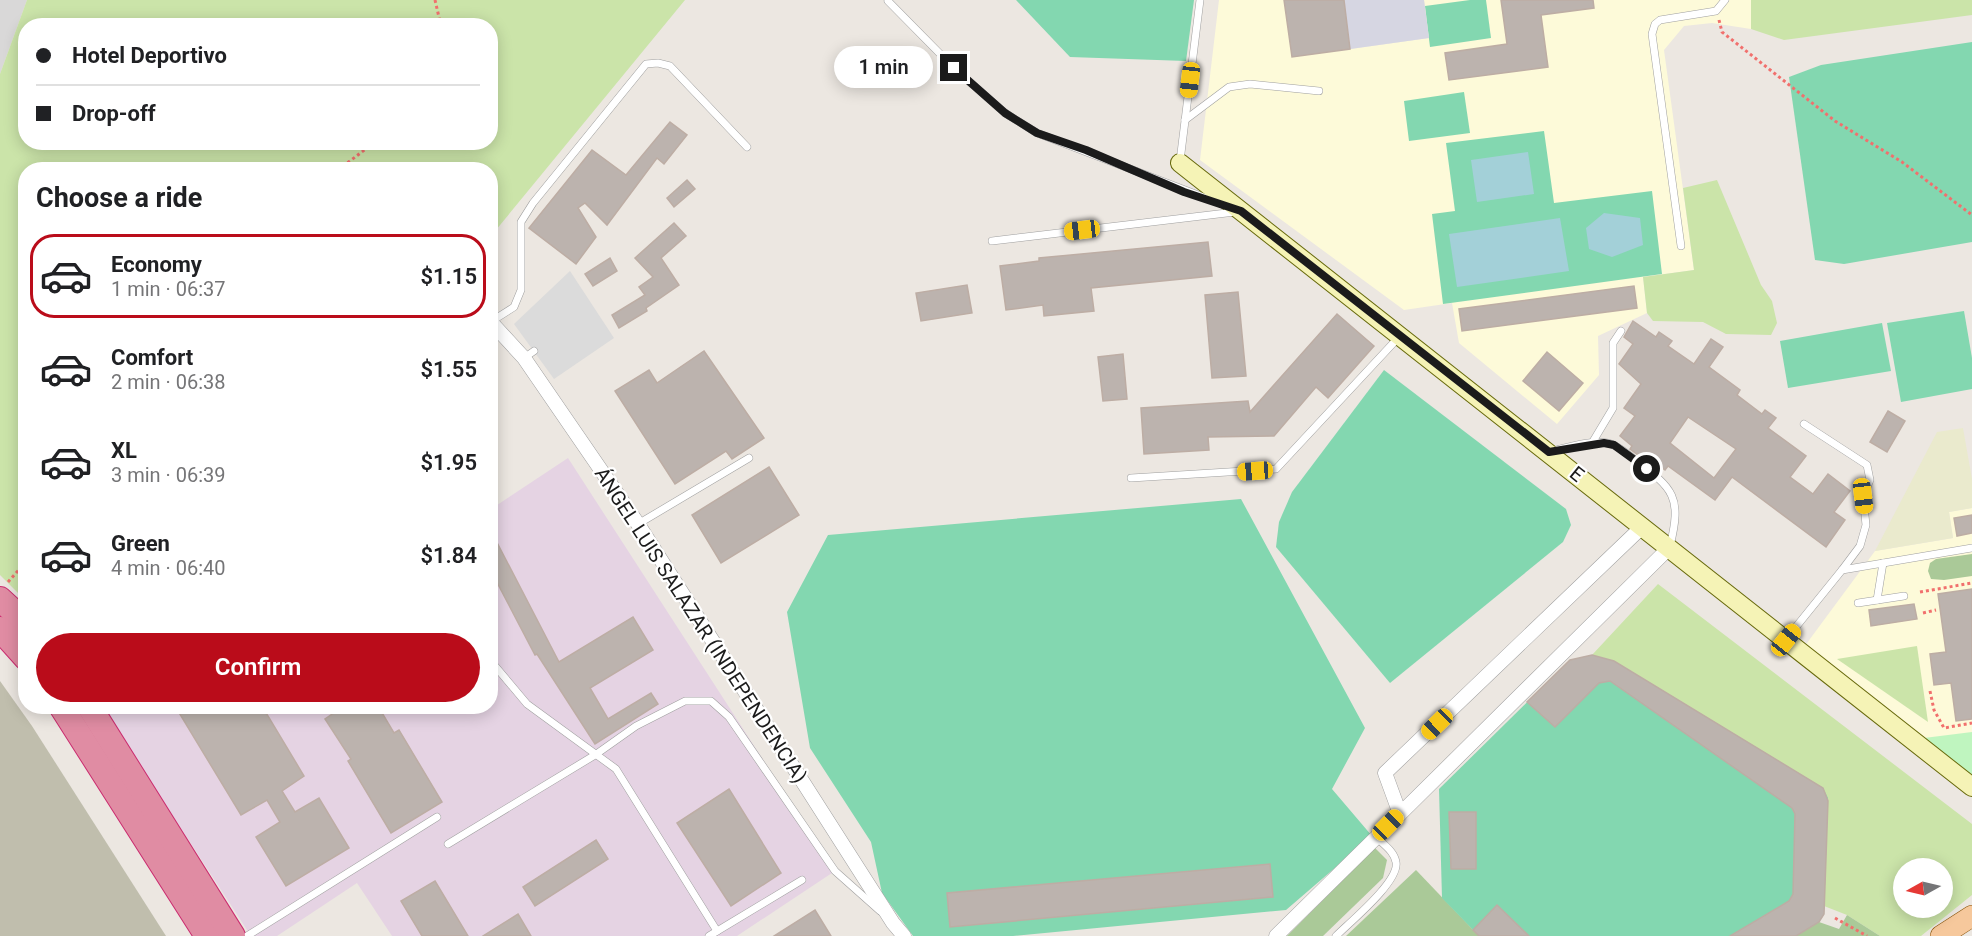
<!DOCTYPE html>
<html lang="en">
<head>
<meta charset="utf-8">
<style>
	body { margin:0; font-family:Roboto,sans-serif; background:#f2f2f2; color:#202124; height:100vh; display:flex; flex-direction:column; font-size:22px; white-space:nowrap }
	* { box-sizing:border-box; margin:0 }
	p { font-size:20px; color:#757577 }
	.icon { flex:none; width:33px; height:33px; fill:none; stroke:currentColor; stroke-width:2; stroke-linecap:round; stroke-linejoin:round }
	.map { position:relative; flex:1; overflow:hidden }
	.panel { position:absolute; left:18px; top:162px; width:480px; height:552px; display:flex; flex-direction:column; background:#fff; border-radius:24px; box-shadow:0 3px 15px #0003 }
	.panel>* { flex:none }
	.hud { position:absolute; left:18px; top:18px; width:480px; height:132px; border-radius:24px; box-shadow:0 3px 15px #0003; display:grid; align-content:center; height:132px; padding:0 18px; background:#fff }
	.needle { width:39px; rotate:262deg }
	.tools { position:absolute; left:1893px; top:858px; display:grid; gap:12px }
	.tools a { display:grid; place-items:center; width:60px; height:60px; border-radius:50%; background:#fff; box-shadow:0 3px 15px #0003; font-size:30px }
	.end { position:absolute; width:27px; height:27px; margin:-14px; border:8px solid #1b1b1b; background:#fff; box-shadow:0 0 0 3px #fff }
	.from { border-radius:50% }
	.bubble { position:absolute; height:42px; border-radius:21px; background:#fff; box-shadow:0 3px 15px #0003; font-size:20px; font-weight:600; line-height:42px; text-align:center }
	.car { position:absolute; width:18px; height:36px; margin:-18px -9px; border-radius:8px; box-shadow:0 0 4px 2px #0007; background:linear-gradient(#f5c518 24%,#345 0 40%,#f5c518 0 76%,#345 0 86%,#f5c518 0) }
	.hud b { display:flex; align-items:center; gap:21px; height:57px; font-size:22px }
	.hud b+b { border-top:2px solid #e0e0e0 }
	.hud i { width:15px; height:15px; background:#202124 }
	ul { padding:0; list-style:none }
	li { display:flex; align-items:center; gap:18px; height:84px; margin:0 12px 9px; padding:0 6px; border:3px solid transparent; border-radius:24px }
	li div { flex:1 }
	li b { display:block; font-size:22px }
	li em { font-style:normal; font-weight:600 }
	li.selected { border-color:#ba0c1a }
	li>.icon { width:54px; height:54px; stroke-width:1.5 }
	h2 { padding:0 18px; font-size:27px; line-height:72px }
	.cta { display:flex; gap:12px; margin-top:auto; padding:12px 18px }
	.cta a { flex:1; height:69px; border-radius:36px; background:#ba0c1a; color:#fff; font-size:24px; font-weight:600; line-height:69px; text-align:center }
	.map>svg:first-child { display:block }
	.residential { fill:#d9d8d8 }
	.industrial { fill:#e5d3e3 }
	.education { fill:#fdfad9 }
	.construction { fill:#c0bead }
	.farmland { fill:#eaeacd }
	.grass { fill:#cbe4a9; fill-rule:evenodd }
	.forest { fill:#aac998 }
	.park { fill:#bff5bf }
	.pitch { fill:#83d7b0 }
	.parking { fill:#dbdbdb }
	.plaza { fill:#d6d6e2 }
	.water { fill:#a3d0d8 }
	.building { fill:#bcb3ae; stroke:#bdada4; stroke-width:1.5; fill-rule:evenodd }
	.lines { fill:none; stroke-linecap:round; stroke-linejoin:round }
	.lane-casing { stroke:#9f9f9f; stroke-width:8 }
	.street-casing { stroke:#9f9f9f; stroke-width:15 }
	.secondary-casing { stroke:#67690b; stroke-width:20 }
	.primary-casing { stroke:#8a5409; stroke-width:22 }
	.highway-casing { stroke:#cb2d70; stroke-width:26 }
	.path { stroke:#f1706d; stroke-width:3; stroke-dasharray:3 3; stroke-linecap:butt }
	.lane { stroke:#fff; stroke-width:7 }
	.street { stroke:#fff; stroke-width:14 }
	.secondary { stroke:#f5f3b6; stroke-width:18 }
	.primary { stroke:#f6c89c; stroke-width:21 }
	.highway { stroke:#e08ca3; stroke-width:24 }
	.route { stroke:#1b1b1b; stroke-width:8 }
	.labels { text-anchor:middle; stroke-width:4.5; stroke-linejoin:round; paint-order:stroke }
	.street-label { font-size:20px; fill:#1b1b1b; stroke:#fff }
</style>
</head>
<body>
<div class="map">
<svg width="1972" height="936" viewBox="0 0 1972 936">
	<rect width="100%" height="100%" fill="#ece7e1"/>
	<polygon class="residential" points="0,0 27,0 0,74"/>
	<polygon class="industrial" points="568,458 835,871 737,936 392,936 357,883 277,936 251,936 102,707 490,706 491,509"/>
	<g class="education">
		<polygon points="1219,0 1344,0 1351,49 1429,38 1424,0 1751,0 1751,29 1712,23 1684,26 1664,50 1694,270 1643,277 1647,313 1598,336 1599,375 1557,424 1459,343 1452,303 1404,310 1200,160"/>
		<polygon points="1972,508 1972,775 1804,647 1875,551 1953,538 1949,512"/>
	</g>
	<polygon class="construction" points="0,681 32,726 166,936 0,936"/>
	<polygon class="farmland" points="1963,428 1972,479 1972,508 1949,512 1953,538 1875,551 1937,432"/>
	<g class="grass">
		<path d="M27,0H685L491,236L490,170H26L25,600L0,575V74ZM26,26H490V142H26Z"/>
		<polygon points="1751,0 1972,0 1972,15 1784,40 1751,29"/>
		<polygon points="1717,180 1761,285 1772,301 1777,323 1771,335 1726,334 1703,322 1653,321 1647,313 1643,277 1694,270 1683,188"/>
		<path d="M1658,584L1972,824V895L1921,936H1880L1847,915L1824,906L1614,661L1592,655ZM1904,868H1942V908H1904Z"/>
		<polygon points="1917,646 1928,722 1837,659"/>
	</g>
	<g class="forest">
		<polygon points="1972,554 1972,576 1944,580 1931,579 1928,571 1930,563 1936,559"/>
		<polygon points="1375,848 1387,860 1383,878 1323,936 1287,936"/>
		<polygon points="1416,870 1479,936 1346,936"/>
		<polygon points="1847,915 1880,936 1796,936 1819,922 1839,929"/>
	</g>
	<polygon class="park" points="1972,732 1972,775 1924,738"/>
	<g class="pitch">
		<polygon points="1016,0 1194,0 1186,61 1070,57"/>
		<polygon points="1470,0 1486,0 1491,38 1430,47 1425,6"/>
		<polygon points="1972,42 1972,242 1844,264 1815,260 1789,77 1821,65"/>
		<polygon points="1464,92 1470,133 1409,141 1404,101"/>
		<polygon points="1544,131 1554,203 1652,191 1662,274 1443,304 1432,214 1455,211 1446,143"/>
		<polygon points="1964,311 1972,358 1972,389 1901,402 1887,323"/>
		<polygon points="1882,323 1891,371 1788,388 1780,341"/>
		<polygon points="1384,370 1566,509 1571,525 1563,542 1390,683 1276,547 1279,522 1292,492"/>
		<polygon points="1241,499 1365,728 1332,789 1372,836 1286,910 1013,936 913,936 882,893 871,842 810,748 787,612 828,535"/>
		<polygon points="1592,655 1614,661 1823,788 1828,798 1824,914 1819,922 1796,936 1479,936 1442,898 1439,789 1570,660"/>
	</g>
	<polygon class="parking" points="570,271 614,338 554,379 514,324"/>
	<polygon class="plaza" points="1344,0 1424,0 1429,38 1350,49"/>
	<g class="water">
		<polygon points="1528,152 1534,194 1477,202 1471,160"/>
		<polygon points="1604,213 1640,218 1643,245 1612,257 1589,249 1586,228"/>
		<polygon points="1560,218 1569,271 1457,287 1449,234"/>
	</g>
	<g class="building">
		<polygon points="1284,0 1344,0 1350,49 1292,57"/>
		<polygon points="1501,0 1593,0 1594,8 1541,15 1548,67 1449,80 1445,53 1507,44"/>
		<polygon points="670,122 687,135 664,164 657,158 607,225 585,203 578,208 596,237 576,264 529,228 592,150 626,175"/>
		<polygon points="687,180 695,189 674,207 667,198"/>
		<polygon points="674,223 686,236 661,258 679,285 646,308 647,311 619,328 612,315 645,295 639,287 653,277 635,258"/>
		<polygon points="1208,242 1212,276 1091,288 1094,311 1044,316 1043,305 1006,310 1000,266 1039,261 1039,258"/>
		<polygon points="610,258 617,271 593,286 585,274"/>
		<polygon points="967,285 972,313 921,321 916,293"/>
		<polygon points="1634,286 1637,308 1462,331 1459,309"/>
		<polygon points="1238,292 1246,376 1212,378 1205,295"/>
		<polygon points="1337,314 1374,346 1328,398 1316,387 1274,436 1208,437 1209,450 1144,454 1141,408 1248,401 1250,412"/>
		<path d="M1633,321L1656,337L1659,332L1672,341L1668,346L1694,364L1711,339L1723,347L1709,367L1740,390L1737,395L1762,414L1765,410L1776,418L1768,428L1806,456L1790,477L1813,494L1828,474L1850,491L1834,512L1845,520L1826,547L1732,477L1715,500L1668,466L1665,470L1645,455L1642,458L1630,449L1632,446L1620,436L1635,416L1624,408L1641,384L1619,364L1633,344L1624,337ZM1688,417L1736,449L1714,478L1670,443Z"/>
		<polygon points="704,351 764,438 732,459 726,451 675,484 615,391 649,370 657,383"/>
		<polygon points="1547,352 1583,383 1559,411 1523,381"/>
		<polygon points="1123,354 1127,399 1103,401 1098,357"/>
		<polygon points="1888,411 1905,421 1887,452 1870,442"/>
		<polygon points="769,467 799,515 721,563 692,515"/>
		<polygon points="1972,515 1972,533 1957,536 1954,518"/>
		<polygon points="490,529 559,662 633,617 653,650 590,688 608,719 651,693 658,704 595,744 537,654 535,655 490,569"/>
		<polygon points="1972,589 1972,719 1956,721 1951,683 1934,685 1930,654 1946,652 1938,594"/>
		<polygon points="1914,604 1917,619 1871,626 1869,610"/>
		<polygon points="1592,655 1614,661 1823,788 1828,801 1824,914 1819,922 1796,936 1730,936 1789,901 1793,894 1795,814 1792,808 1610,681 1599,683 1555,727 1527,702 1570,660"/>
		<polygon points="175,706 262,706 304,776 282,791 295,812 319,798 349,848 286,886 256,837 280,822 267,800 241,815"/>
		<polygon points="344,706 378,706 394,733 399,730 442,802 391,833 348,761 351,759 325,719"/>
		<polygon points="729,789 781,873 731,906 677,823"/>
		<polygon points="1449,812 1476,812 1476,869 1451,869"/>
		<polygon points="596,840 608,859 535,906 523,887"/>
		<polygon points="1270,864 1273,897 950,927 947,893"/>
		<polygon points="435,881 468,936 422,936 401,901"/>
		<polygon points="1497,905 1529,936 1479,936 1473,930"/>
		<polygon points="815,910 831,936 774,936"/>
		<polygon points="518,914 531,936 483,936"/>
	</g>
	<g class="lines">
		<defs>
			<g id="lane">
				<polyline points="888,1 954,68 1005,113 1037,133 1224,205"/>
				<polyline points="1185,120 1229,87 1250,84 1319,91"/>
				<polyline points="1180,161 1200,0"/>
				<polyline points="992,241 1235,212"/>
				<polyline points="1681,246 1652,34 1655,24 1660,20 1716,11 1725,0"/>
				<polyline points="492,321 514,307 521,290 521,222 533,203 646,64 658,63 670,66 747,147"/>
				<polyline points="524,358 534,351"/>
				<polyline points="1804,424 1867,465 1870,480 1863,496 1866,525 1860,546 1842,570"/>
				<polyline points="1592,443 1613,408 1613,343 1621,331"/>
				<path d="M1552,451C1569,447 1590,440 1608,443C1618,445 1627,454 1635,460C1674,489 1682,497 1670,546"/>
				<polyline points="1131,478 1276,469 1398,338"/>
				<polyline points="638,524 749,458"/>
				<polyline points="1877,600 1883,563"/>
				<polyline points="1858,603 1904,596"/>
				<polyline points="1787,638 1842,570 1972,548"/>
				<polyline points="490,660 527,704 616,769 717,931"/>
				<polyline points="448,844 595,755 636,726 685,701 711,701 729,717 835,871 880,911"/>
				<polyline points="247,936 437,817"/>
				<polyline points="709,936 802,880"/>
				<path d="M1336,936C1350,922 1400,881 1396,862C1394,851 1384,845 1376,837"/>
			</g>
			<g id="street">
				<polyline points="490,321 524,358 638,524 893,923 904,936"/>
				<polyline points="1642,527 1385,773 1400,814 1669,548"/>
				<polyline points="1276,936 1400,814"/>
			</g>
			<polyline id="secondary" points="1180,163 1972,787"/>
			<polyline id="primary" points="1941,936 1972,916"/>
			<g id="highway">
				<polyline points="0,599 26,623"/>
				<polyline points="0,629 26,658"/>
				<polyline points="61,706 207,936"/>
				<polyline points="89,706 233,936"/>
			</g>
		</defs>
		<use href="#lane" class="lane-casing"/>
		<use href="#street" class="street-casing"/>
		<use href="#secondary" class="secondary-casing"/>
		<use href="#primary" class="primary-casing"/>
		<use href="#highway" class="highway-casing"/>
		<g class="path">
			<polyline points="435,0 441,26"/>
			<polyline points="1719,20 1722,32 1835,121 1902,162 1972,215"/>
			<polyline points="338,170 375,142"/>
			<polyline points="8,582 26,562"/>
			<polyline points="1920,592 1972,583"/>
			<polyline points="1923,613 1936,610"/>
			<polyline points="1930,691 1934,710 1944,728 1972,723"/>
			<polyline points="1835,918 1867,936"/>
		</g>
		<use href="#lane" class="lane"/>
		<use href="#street" class="street"/>
		<use href="#secondary" class="secondary"/>
		<use href="#primary" class="primary"/>
		<use href="#highway" class="highway"/>
	</g>
	<g class="lines">
		<polyline class="route" points="954,68 1005,113 1037,133 1086,150 1184,192 1241,211 1549,452 1604,443 1614,445 1647,469"/>
	</g>
	<g class="labels">
		<g class="street-label">
			<text transform="translate(1577 474) rotate(39)" y="7">E</text>
			<text transform="translate(701 625) rotate(57)" y="7">ÁNGEL LUIS SALAZAR (INDEPENDENCIA)</text>
		</g>
	</g>
</svg>
<div class="tools">
<a><svg class="needle" viewBox="-14 -14 28 28"><path d="M0-13l5 13h-10z" fill="#e53935"/><path d="M0 13l5-13h-10z" fill="#757577"/></svg></a>
</div>
<i class="end from" style="left:1647px;top:469px"></i>
<i class="end" style="left:954px;top:68px"></i>
<div class="bubble" style="left:834px;top:46px;width:99px">1 min</div>
<i class="car" style="left:1190px;top:80px;rotate:187deg"></i>
<i class="car" style="left:1082px;top:230px;rotate:263deg"></i>
<i class="car" style="left:1255px;top:471px;rotate:266deg"></i>
<i class="car" style="left:1863px;top:496px;rotate:173deg"></i>
<i class="car" style="left:1786px;top:640px;rotate:39deg"></i>
<i class="car" style="left:1437px;top:724px;rotate:226deg"></i>
<i class="car" style="left:1388px;top:825px;rotate:45deg"></i>
<div class="hud">
<b><i class="from"></i>Hotel Deportivo</b>
<b><i></i>Drop-off</b>
</div>
<section class="panel">
<h2>Choose a ride</h2>
<ul>
<li class="selected"><svg class="icon" aria-label="car" viewBox="0 0 24 24"><path d="M5 17H2v-5l4-1 3-4h7l3 4 3 1v5h-3M9 17h6M6 11h13"/><circle cx="7" cy="17" r="2"/><circle cx="17" cy="17" r="2"/></svg><div><b>Economy</b><p>1 min · 06:37</p></div><em>$1.15</em></li>
<li><svg class="icon" aria-label="car" viewBox="0 0 24 24"><path d="M5 17H2v-5l4-1 3-4h7l3 4 3 1v5h-3M9 17h6M6 11h13"/><circle cx="7" cy="17" r="2"/><circle cx="17" cy="17" r="2"/></svg><div><b>Comfort</b><p>2 min · 06:38</p></div><em>$1.55</em></li>
<li><svg class="icon" aria-label="car" viewBox="0 0 24 24"><path d="M5 17H2v-5l4-1 3-4h7l3 4 3 1v5h-3M9 17h6M6 11h13"/><circle cx="7" cy="17" r="2"/><circle cx="17" cy="17" r="2"/></svg><div><b>XL</b><p>3 min · 06:39</p></div><em>$1.95</em></li>
<li><svg class="icon" aria-label="car" viewBox="0 0 24 24"><path d="M5 17H2v-5l4-1 3-4h7l3 4 3 1v5h-3M9 17h6M6 11h13"/><circle cx="7" cy="17" r="2"/><circle cx="17" cy="17" r="2"/></svg><div><b>Green</b><p>4 min · 06:40</p></div><em>$1.84</em></li>
</ul>
<div class="cta"><a>Confirm</a></div>
</section>
</div>
</body>
</html>
